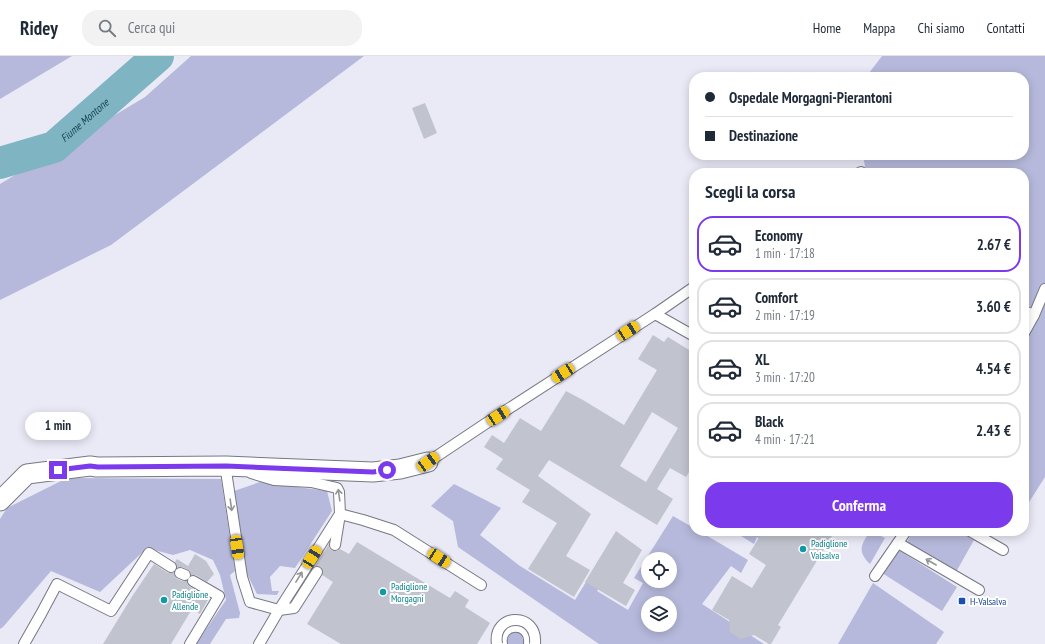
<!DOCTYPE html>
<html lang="it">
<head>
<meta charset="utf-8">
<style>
	body { margin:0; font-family:"PT Sans Narrow",sans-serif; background:#f2f2f3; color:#1f2937; height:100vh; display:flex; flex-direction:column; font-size:15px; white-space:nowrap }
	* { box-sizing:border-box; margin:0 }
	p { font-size:13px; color:#747a83 }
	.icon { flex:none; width:22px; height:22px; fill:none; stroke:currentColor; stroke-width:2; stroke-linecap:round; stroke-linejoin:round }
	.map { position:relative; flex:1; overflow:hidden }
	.details { position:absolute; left:689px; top:112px; width:340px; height:368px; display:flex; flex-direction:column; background:#fff; border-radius:16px; box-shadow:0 2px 10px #0003 }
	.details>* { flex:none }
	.hud { position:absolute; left:689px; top:16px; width:340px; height:88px; border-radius:16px; box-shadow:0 2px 10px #0003; display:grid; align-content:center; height:88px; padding:0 16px; background:#fff }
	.fabs { position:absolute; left:641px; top:496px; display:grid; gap:8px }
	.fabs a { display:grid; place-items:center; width:36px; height:36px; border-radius:50%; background:#fff; box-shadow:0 2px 10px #0003; font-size:20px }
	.end { position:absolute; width:18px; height:18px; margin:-9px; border:5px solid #7c3aed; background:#fff; box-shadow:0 0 0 2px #fff }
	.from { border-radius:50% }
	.bubble { position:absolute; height:28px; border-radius:14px; background:#fff; box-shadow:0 2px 10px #0003; font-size:13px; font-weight:700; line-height:28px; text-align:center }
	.car { position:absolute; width:12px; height:24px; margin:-12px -6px; border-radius:5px; box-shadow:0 0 3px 1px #0007; background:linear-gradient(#f5c518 24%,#345 0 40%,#f5c518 0 76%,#345 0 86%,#f5c518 0) }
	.hud b { display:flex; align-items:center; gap:14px; height:38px; font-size:15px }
	.hud b+b { border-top:1px solid #e0e1e3 }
	.hud i { width:10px; height:10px; background:#1f2937 }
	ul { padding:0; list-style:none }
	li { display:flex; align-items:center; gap:12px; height:56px; margin:0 8px 6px; padding:0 8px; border:2px solid #e0e1e3; border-radius:16px }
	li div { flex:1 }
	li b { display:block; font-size:15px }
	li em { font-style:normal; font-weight:700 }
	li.selected { border-color:#7c3aed }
	li>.icon { width:36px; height:36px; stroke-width:1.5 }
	h2 { padding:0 16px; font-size:18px; line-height:48px }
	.cta { display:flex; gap:8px; margin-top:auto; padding:8px 16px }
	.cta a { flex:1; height:46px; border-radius:16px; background:#7c3aed; color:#fff; font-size:16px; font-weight:700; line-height:46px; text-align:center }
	header { display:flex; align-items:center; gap:24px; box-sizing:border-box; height:56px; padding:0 20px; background:#fff; border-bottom:1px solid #e0e1e3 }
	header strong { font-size:19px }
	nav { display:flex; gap:22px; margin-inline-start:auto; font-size:14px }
	.search { width:280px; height:36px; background:#f2f2f3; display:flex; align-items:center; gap:10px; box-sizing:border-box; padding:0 14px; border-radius:16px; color:#747a83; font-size:15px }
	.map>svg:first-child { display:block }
	.green { fill:#b6b9db; fill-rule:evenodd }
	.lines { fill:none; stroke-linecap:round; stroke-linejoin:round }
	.river { stroke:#7fb4c3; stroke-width:32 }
	.building { fill:#c1c3ce; fill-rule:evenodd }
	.service-casing { stroke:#767882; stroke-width:12 }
	.minor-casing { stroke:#767882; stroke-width:21 }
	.service { stroke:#fff; stroke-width:10 }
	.minor { stroke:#fff; stroke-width:19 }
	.service-bridge-casing { stroke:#767882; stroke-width:12; stroke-linecap:butt }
	.service-bridge { stroke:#fff; stroke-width:10 }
	.oneway { stroke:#959597 }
	.route { stroke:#7c3aed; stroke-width:5 }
	.culture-dot { fill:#0f9aa8; stroke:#fff; stroke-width:1.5 }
	.transit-dot { fill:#1a4fb4; stroke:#fff; stroke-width:1.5 }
	.labels { text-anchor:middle; stroke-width:4; stroke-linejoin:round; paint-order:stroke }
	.culture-label { font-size:10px; fill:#0d838f; stroke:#fff; text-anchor:start }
	.transit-label { font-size:10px; fill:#164399; stroke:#fff; text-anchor:start }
	.water-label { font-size:11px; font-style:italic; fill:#194854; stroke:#fff }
</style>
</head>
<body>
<header>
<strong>Ridey</strong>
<div class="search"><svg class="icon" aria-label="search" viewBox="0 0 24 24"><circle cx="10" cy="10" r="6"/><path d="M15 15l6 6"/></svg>Cerca qui</div>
<nav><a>Home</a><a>Mappa</a><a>Chi siamo</a><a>Contatti</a></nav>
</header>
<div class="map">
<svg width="1045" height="588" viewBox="0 0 1045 588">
	<rect width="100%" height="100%" fill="#e9eaf6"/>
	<g class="green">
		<polygon points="0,0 72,0 0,43"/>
		<polygon points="191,0 364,0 111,189 0,244 0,128 145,41"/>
		<polygon points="882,0 1045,0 1045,421 1024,454 1024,117 866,117 863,99 1024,99 1024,21 866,21"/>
		<polygon points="67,422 221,423 235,515 230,519 240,557 239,562 226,563 210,588 196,588 226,544 220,519 213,504 190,494 173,499 147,492 100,536 51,515 3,571 0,573 0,463 7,452"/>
		<polygon points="260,426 327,435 332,455 295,512 280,510 270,521 272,535 279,535 277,539 257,538 245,514 234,435"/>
		<path d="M454,428L501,452L480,479L520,510L575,544L592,516L604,522L597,535L628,554L643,527L634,522L673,460L694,472V475H699L748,504L741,517L731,510L702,548L764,588H599L458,491L453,465L431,450ZM648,503H670V525H648ZM648,547H670V569H648Z"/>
		<polygon points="733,475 773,475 773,492 757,481 754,488"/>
		<path d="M870,475L885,482L870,508C857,495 861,489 870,475Z"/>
		<polygon points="913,475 958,475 974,484 956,516 906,488"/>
		<polygon points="897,493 957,531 942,555 882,517"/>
		<polygon points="873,527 944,576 936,588 838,588"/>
		<path d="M514,575L523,578L525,588H506C507,580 506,579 514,575Z"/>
	</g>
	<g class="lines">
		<path class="river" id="s1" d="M0,107L54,91L158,0"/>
	</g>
	<g class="building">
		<polygon points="425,47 437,77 424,83 412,52"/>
		<path d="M653,279L664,286L668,281L694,297V408L686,421L670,412L657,433L673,443L657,469L549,404L538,420L591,458L566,500L590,514L574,541L528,513L557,467L522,446L530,434L496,413L503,403L484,391L492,379L504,387L520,362L541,375L566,335L583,344L624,369L657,314L638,303ZM652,356L678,372L646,426L620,410Z"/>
		<polygon points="616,475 642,494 623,527 635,534 626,550 585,526"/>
		<polygon points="763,475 835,475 778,569 781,571 771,588 769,588 754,579 741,583 730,576 729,564 712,554 732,520 752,532 766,509 749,498"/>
		<polygon points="357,486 450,542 455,535 469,544 465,551 490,567 477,588 341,588 307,568 333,526 322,519 323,516 321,511 318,510 315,510 329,488 329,492 331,494 337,495 340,493 349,498"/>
		<polygon points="195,498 206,505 214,518 207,526 196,519 191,519 190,515 187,513 182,511 177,511 175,506 177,503 188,510"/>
		<polygon points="154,508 168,517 174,517 175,521 177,523 183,525 187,525 188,529 190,531 209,542 200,558 192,553 171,588 103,588 133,539"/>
	</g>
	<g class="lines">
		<defs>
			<g id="service">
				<polyline points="859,117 861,116"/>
				<polyline points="1024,255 1034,259"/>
				<polyline points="655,258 694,231"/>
				<polyline points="1024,277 1034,259 1045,233"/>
				<polyline points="428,406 485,368 655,258 694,280"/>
				<polyline points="230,411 226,410 226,415 242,521 250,546 279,554 294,552 317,516"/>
				<polyline points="251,417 274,424 311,426 337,432 339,436 340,458 279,554 259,588"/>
				<polyline points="970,475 1003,494"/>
				<polyline points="898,487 979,534"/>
				<polyline points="335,489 340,458 363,464 394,474 481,529"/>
				<polyline points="180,517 185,519"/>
				<polyline points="875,520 906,475"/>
				<polyline points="24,588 41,558 57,528 111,555 149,497 171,511"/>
				<polyline points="190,588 219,540 193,525"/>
				<path d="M502,588C498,566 532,564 529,588"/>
			</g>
			<polyline id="minor" points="0,445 27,418 90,410 97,411 226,410 373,416 400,413 428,406"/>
		</defs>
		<use href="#service" class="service-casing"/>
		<use href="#minor" class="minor-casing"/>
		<use href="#service" class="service"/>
		<use href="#minor" class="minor"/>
		<defs>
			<path id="service-bridge" d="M497,588C492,557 538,555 535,588"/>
		</defs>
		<use href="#service-bridge" class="service-bridge-casing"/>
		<use href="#service-bridge" class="service-bridge"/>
	</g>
	<defs><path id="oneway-shaft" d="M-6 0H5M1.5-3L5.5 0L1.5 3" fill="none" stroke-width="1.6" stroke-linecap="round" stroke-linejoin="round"/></defs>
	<g class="oneway">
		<use href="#oneway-shaft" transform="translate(339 439) rotate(-98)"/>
		<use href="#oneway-shaft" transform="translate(231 449) rotate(82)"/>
		<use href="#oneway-shaft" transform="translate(931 506) rotate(-150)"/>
		<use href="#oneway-shaft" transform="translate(299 521) rotate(-58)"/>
	</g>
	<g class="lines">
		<polyline class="route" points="58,414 90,410 98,411 226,410 373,416 387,414"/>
	</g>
	<g class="culture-dot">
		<circle cx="803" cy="493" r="4"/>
		<circle cx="383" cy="536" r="4"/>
		<circle cx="164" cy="544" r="4"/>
	</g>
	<rect class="transit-dot" x="958" y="541" width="8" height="8" rx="2"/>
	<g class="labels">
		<g class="culture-label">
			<text x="811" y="491">Padiglione<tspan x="811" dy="12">Valsalva</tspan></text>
			<text x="391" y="534">Padiglione<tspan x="391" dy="12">Morgagni</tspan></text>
			<text x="172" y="542">Padiglione<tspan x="172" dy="12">Allende</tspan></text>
		</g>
		<g class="transit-label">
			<text x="970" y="549">H-Valsalva</text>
		</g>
		<g class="water-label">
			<text dy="4" stroke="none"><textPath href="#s1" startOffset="97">Fiume Montone</textPath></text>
		</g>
	</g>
</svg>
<div class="fabs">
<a><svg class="icon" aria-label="locate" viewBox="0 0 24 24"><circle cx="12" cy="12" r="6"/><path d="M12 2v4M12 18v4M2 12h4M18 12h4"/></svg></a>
<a><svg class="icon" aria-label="layers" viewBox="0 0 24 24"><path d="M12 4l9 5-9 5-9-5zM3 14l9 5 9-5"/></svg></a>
</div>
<i class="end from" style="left:387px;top:414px"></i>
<i class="end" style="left:58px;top:414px"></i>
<div class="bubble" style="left:25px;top:356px;width:66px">1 min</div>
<i class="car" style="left:628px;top:275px;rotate:57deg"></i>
<i class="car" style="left:563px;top:317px;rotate:237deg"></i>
<i class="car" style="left:498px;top:360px;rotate:57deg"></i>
<i class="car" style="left:428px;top:406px;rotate:54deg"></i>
<i class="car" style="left:237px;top:491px;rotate:172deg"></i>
<i class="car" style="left:312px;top:501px;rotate:32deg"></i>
<i class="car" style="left:439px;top:502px;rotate:123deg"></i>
<div class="hud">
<b><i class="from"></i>Ospedale Morgagni-Pierantoni</b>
<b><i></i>Destinazione</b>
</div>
<section class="details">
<h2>Scegli la corsa</h2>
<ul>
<li class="selected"><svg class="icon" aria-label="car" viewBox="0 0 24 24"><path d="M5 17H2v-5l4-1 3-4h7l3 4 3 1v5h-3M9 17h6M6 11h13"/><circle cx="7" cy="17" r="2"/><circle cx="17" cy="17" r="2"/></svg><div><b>Economy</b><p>1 min · 17:18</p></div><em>2.67 €</em></li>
<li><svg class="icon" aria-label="car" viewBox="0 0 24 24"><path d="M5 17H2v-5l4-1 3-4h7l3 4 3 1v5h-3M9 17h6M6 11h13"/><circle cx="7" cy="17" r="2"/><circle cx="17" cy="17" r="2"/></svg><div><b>Comfort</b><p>2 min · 17:19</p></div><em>3.60 €</em></li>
<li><svg class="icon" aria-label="car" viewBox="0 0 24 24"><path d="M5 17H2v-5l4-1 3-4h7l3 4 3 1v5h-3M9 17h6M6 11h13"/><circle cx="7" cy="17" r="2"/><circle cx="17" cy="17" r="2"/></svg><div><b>XL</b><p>3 min · 17:20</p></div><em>4.54 €</em></li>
<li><svg class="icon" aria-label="car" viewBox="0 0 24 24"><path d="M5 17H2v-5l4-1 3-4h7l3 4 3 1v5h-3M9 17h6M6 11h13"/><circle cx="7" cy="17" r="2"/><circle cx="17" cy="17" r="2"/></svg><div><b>Black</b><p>4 min · 17:21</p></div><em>2.43 €</em></li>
</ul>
<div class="cta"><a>Conferma</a></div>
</section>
</div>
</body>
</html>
